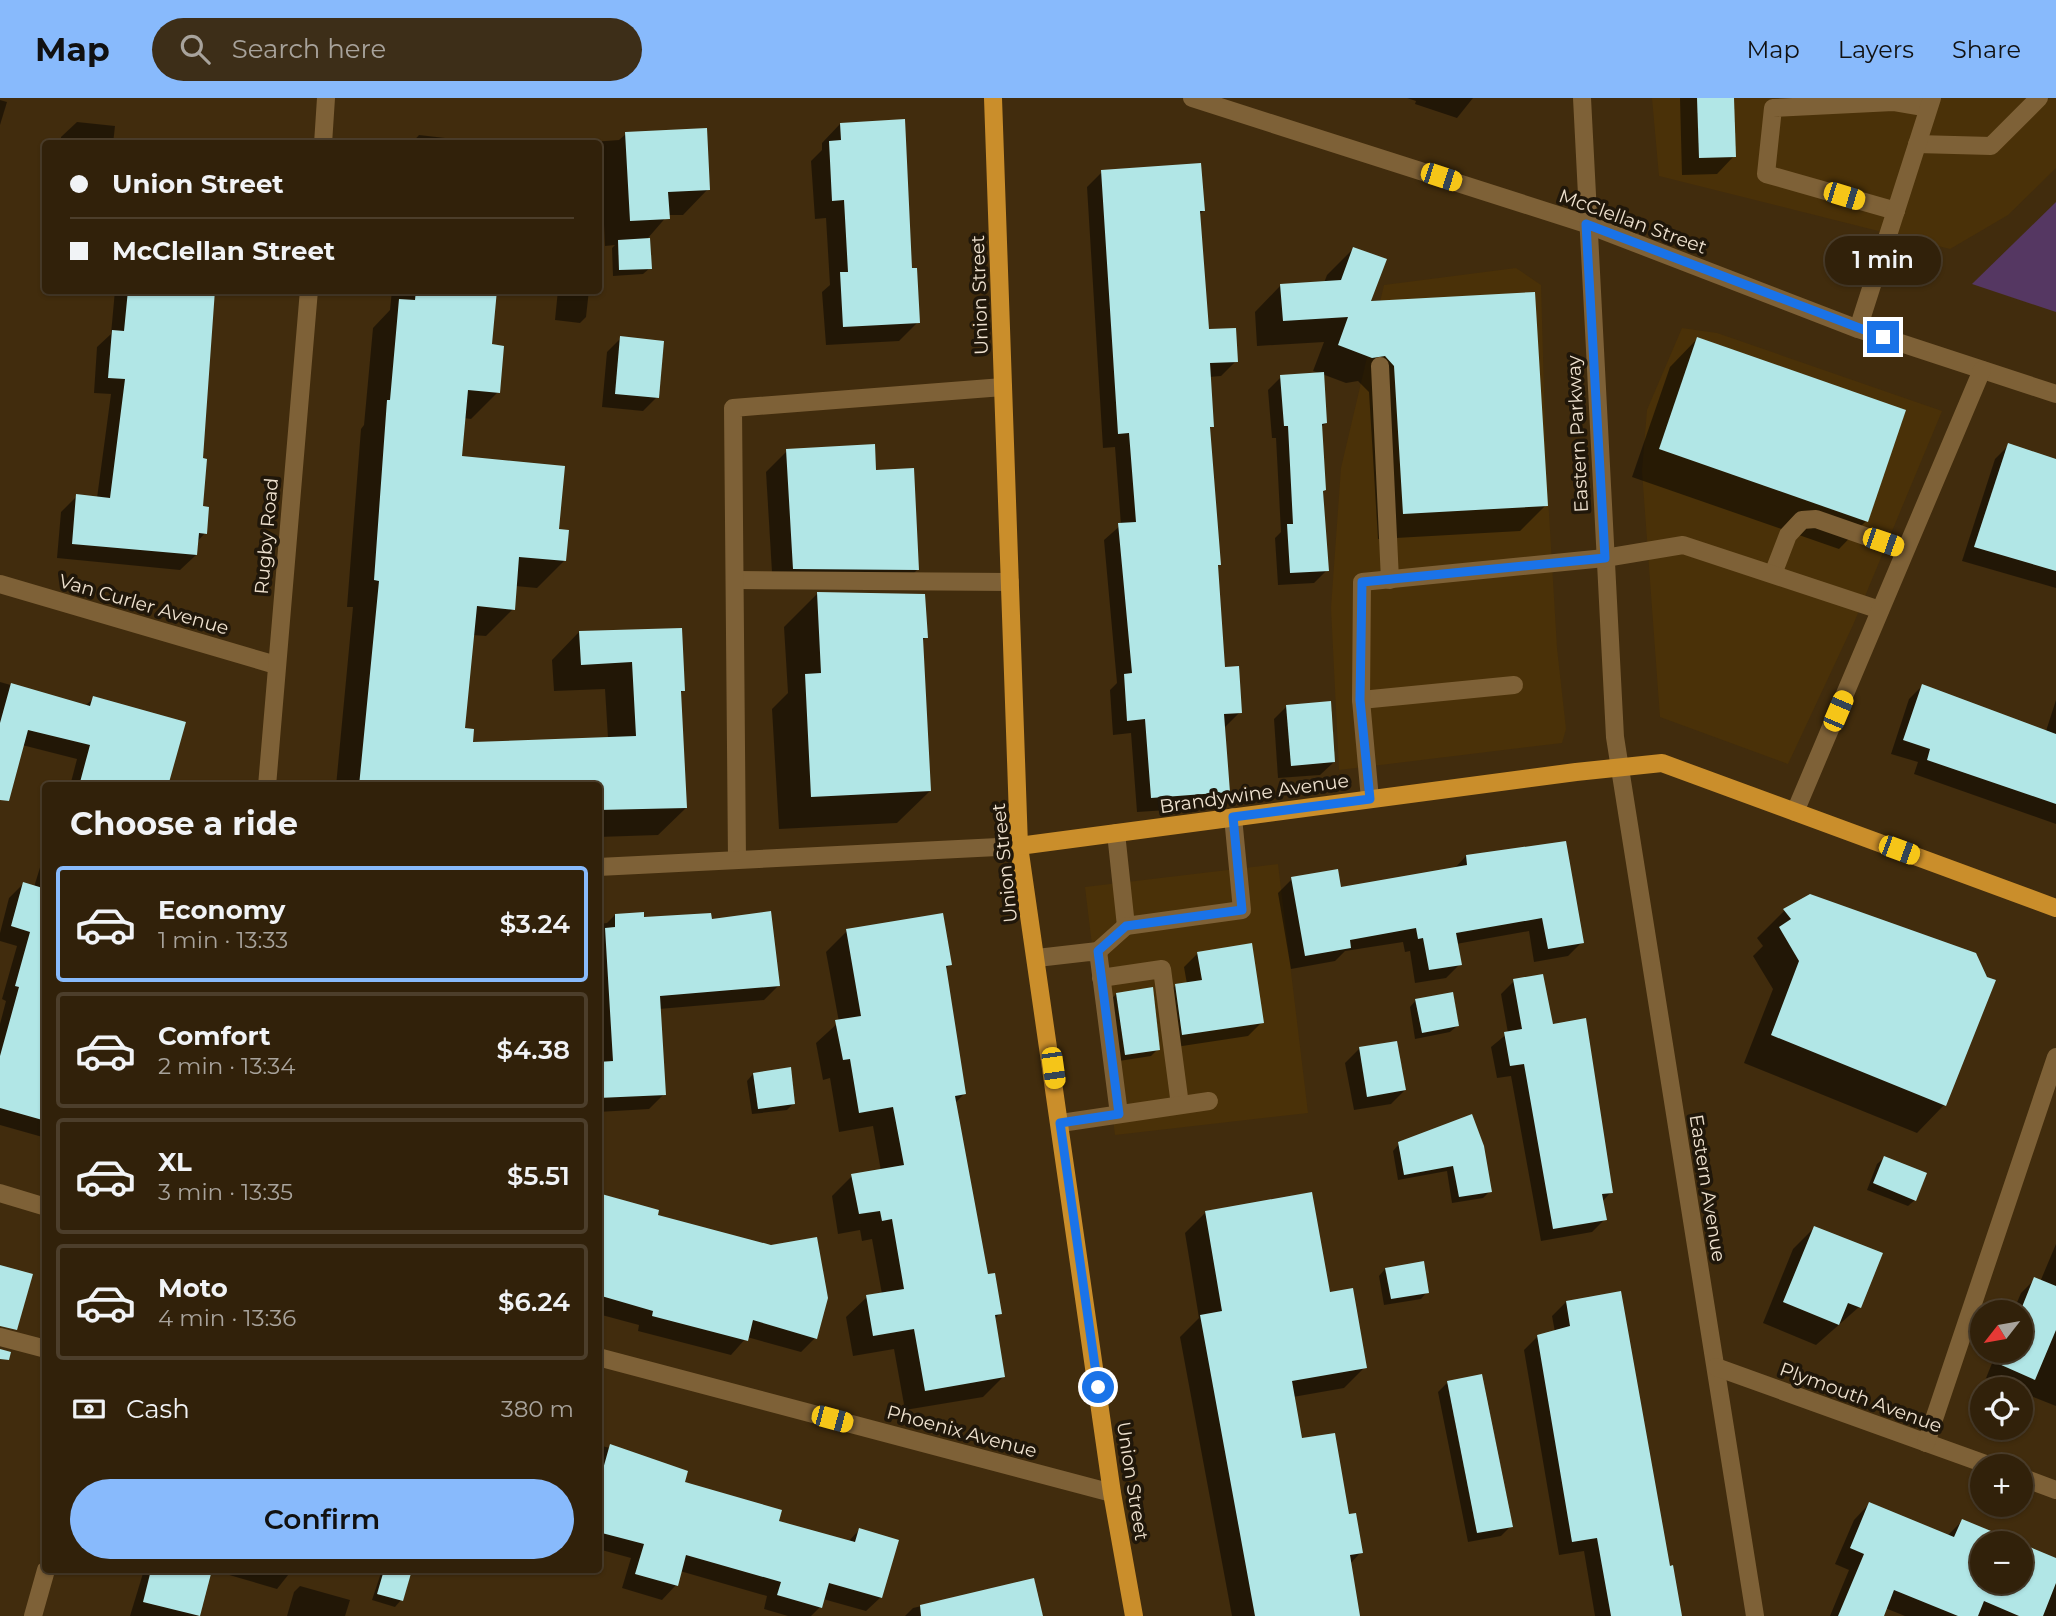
<!DOCTYPE html>
<html lang="en">
<head>
<meta charset="utf-8">
<style>
	body { margin:0; font-family:Montserrat,sans-serif; background:#3d2e18; color:#f1f3f6; height:100vh; display:flex; flex-direction:column; font-size:26px; white-space:nowrap }
	* { box-sizing:border-box; margin:0 }
	p { font-size:23px; color:#a8a39c }
	.icon { flex:none; width:38px; height:38px; fill:none; stroke:currentColor; stroke-width:2; stroke-linecap:round; stroke-linejoin:round }
	.map { position:relative; flex:1; overflow:hidden }
	.sheet { position:absolute; left:42px; top:684px; width:560px; height:791px; display:flex; flex-direction:column; background:#31210a; border-radius:7px; box-shadow:0 2px 5px #0004,0 0 0 2px #4c3e2b }
	.sheet>* { flex:none }
	.top-card { position:absolute; left:42px; top:42px; width:560px; height:154px; border-radius:7px; box-shadow:0 2px 5px #0004,0 0 0 2px #4c3e2b; display:grid; align-content:center; height:154px; padding:0 28px; background:#31210a }
	.needle { width:46px; rotate:239deg }
	.controls { position:absolute; left:1970px; top:1202px; display:grid; gap:14px }
	.controls a { display:grid; place-items:center; width:63px; height:63px; border-radius:50%; background:#31210a; box-shadow:0 2px 5px #0004,0 0 0 2px #4c3e2b; font-size:35px }
	.end { position:absolute; width:32px; height:32px; margin:-16px; border:9px solid #1a73e8; background:#fff; box-shadow:0 0 0 4px #fff }
	.from { border-radius:50% }
	.bubble { position:absolute; height:49px; border-radius:24px; background:#31210a; box-shadow:0 2px 5px #0004,0 0 0 2px #4c3e2b; font-size:23px; font-weight:600; line-height:49px; text-align:center }
	.car { position:absolute; width:21px; height:42px; margin:-21px -10px; border-radius:9px; box-shadow:0 0 5px 2px #0007; background:linear-gradient(#f5c518 24%,#345 0 40%,#f5c518 0 76%,#345 0 86%,#f5c518 0) }
	.top-card b { display:flex; align-items:center; gap:24px; height:66px; font-size:26px }
	.top-card b+b { border-top:2px solid #4c3e2b }
	.top-card i { width:18px; height:18px; background:#f1f3f6 }
	ul { padding:0; list-style:none }
	li { display:flex; align-items:center; gap:21px; height:116px; margin:0 14px 10px; padding:0 14px; border:4px solid #4c3e2b; border-radius:7px }
	li div { flex:1 }
	li b { display:block; font-size:26px }
	li em { font-style:normal; font-weight:600 }
	li.selected { border-color:#88bafc }
	li>.icon { width:63px; height:63px; stroke-width:1.5 }
	h2 { padding:0 28px; font-size:32px; line-height:84px }
	.pay { display:flex; align-items:center; gap:18px; height:77px; padding:0 28px; font-size:26px }
	.pay p { margin-inline-start:auto }
	.primary-button { display:flex; gap:14px; margin-top:auto; padding:14px 28px }
	.primary-button a { flex:1; height:80px; border-radius:42px; background:#88bafc; color:#111; font-size:28px; font-weight:600; line-height:80px; text-align:center }
	header { display:flex; align-items:center; gap:42px; box-sizing:border-box; height:98px; padding:0 35px; background:#88bafc; color:#111 }
	header strong { font-size:33px }
	nav { display:flex; gap:38px; margin-inline-start:auto; font-size:24px }
	.search { width:490px; height:63px; background:#3d2e18; display:flex; align-items:center; gap:18px; box-sizing:border-box; padding:0 24px; border-radius:38px; color:#a8a39c; font-size:26px }
	.map>svg:first-child { display:block }
	.built { fill:#4a3108 }
	.green { fill:#553762 }
	.shadow { fill:#0007 }
	.building { fill:#b1e6e6; fill-rule:evenodd }
	.lines { fill:none; stroke-linecap:round; stroke-linejoin:round }
	.minor { stroke:#7e6137; stroke-width:18 }
	.major { stroke:#ca8e2b; stroke-width:18 }
	.route { stroke:#1a73e8; stroke-width:9 }
	.labels { text-anchor:middle; stroke-width:7; stroke-linejoin:round; paint-order:stroke }
	.street-label { font-size:19px; fill:#efe2d0; stroke:#20170a }
</style>
</head>
<body>
<header>
<strong>Map</strong>
<div class="search"><svg class="icon" aria-label="search" viewBox="0 0 24 24"><circle cx="10" cy="10" r="6"/><path d="M15 15l6 6"/></svg>Search here</div>
<nav><a>Map</a><a>Layers</a><a>Share</a></nav>
</header>
<div class="map">
<svg width="2056" height="1518" viewBox="0 0 2056 1518">
	<rect width="100%" height="100%" fill="#412c0d"/>
	<g class="built">
		<polygon points="1652,0 2056,0 2056,70 2008,117 1950,151 1659,78"/>
		<polygon points="1516,170 1541,187 1546,365 1557,550 1566,631 1562,645 1339,672 1331,510 1341,370 1384,187"/>
		<polygon points="1682,230 1717,235 1942,313 1853,527 1788,666 1660,619 1642,373 1647,312"/>
		<polygon points="1278,766 1308,1015 1115,1037 1085,789"/>
	</g>
	<polygon class="green" points="2056,104 2056,214 1972,186"/>
	<g class="shadow">
		<polygon points="1407,0 1473,0 1457,20 1415,6 1416,3"/>
		<polygon points="1680,0 1732,0 1734,58 1717,76 1682,77"/>
		<polygon points="0,2 7,4 0,27"/>
		<polygon points="77,24 115,28 113,46 61,46 61,39"/>
		<polygon points="840,26 911,172 918,224 899,243 826,247 822,194 830,187 826,120 815,121 811,63 822,52 822,45"/>
		<polygon points="626,36 708,91 683,117 668,117 648,140 650,170 643,176 613,178 612,150 615,147 605,148 603,105 598,105 598,46 565,46 619,42"/>
		<polygon points="419,37 445,40 444,46 411,46"/>
		<polygon points="1102,74 1204,112 1199,117 1208,233 1236,263 1221,278 1209,279 1212,328 1208,332 1220,466 1217,469 1223,571 1240,614 1225,629 1228,694 1213,709 1137,714 1131,635 1113,637 1110,592 1117,585 1104,442 1121,427 1115,349 1103,350 1087,89"/>
		<polygon points="1353,151 1369,205 1546,407 1520,433 1378,441 1369,294 1358,283 1346,285 1322,276 1326,325 1320,330 1327,472 1314,485 1278,487 1275,440 1281,434 1276,340 1272,340 1268,292 1281,279 1322,276 1313,273 1324,244 1257,248 1255,214 1280,188 1324,185 1327,177"/>
		<polygon points="115,192 213,192 201,362 201,410 205,435 197,444 196,457 180,472 57,460 61,414 77,398 97,400 111,296 94,295 97,249 111,236"/>
		<polygon points="392,192 495,192 490,248 498,294 471,321 464,320 460,360 557,433 564,463 537,490 515,488 513,511 486,538 472,537 463,632 471,646 608,640 605,591 554,593 552,562 579,534 684,592 679,596 686,710 658,737 598,739 598,688 336,688 353,509 347,509 361,331 364,327 373,230 390,212"/>
		<polygon points="558,192 589,192 586,219 580,225 555,222"/>
		<polygon points="621,240 657,299 643,313 602,309 607,254"/>
		<polygon points="1697,241 1866,423 1839,451 1632,379 1670,269"/>
		<polygon points="2009,347 2056,364 2056,490 1962,463 1995,361"/>
		<polygon points="787,353 874,374 918,471 897,492 773,491 766,374"/>
		<polygon points="817,496 926,539 921,544 930,693 897,725 779,731 772,611 788,595 784,529"/>
		<polygon points="0,584 85,608 94,600 173,688 70,688 77,661 22,647 10,692 0,702"/>
		<polygon points="1922,588 2046,633 2056,602 2056,726 1914,676 1918,664 1891,656 1909,601"/>
		<polygon points="1287,608 1334,664 1320,677 1278,680 1274,621"/>
		<polygon points="46,750 46,1040 0,1027 0,926 6,903 2,901 17,848 0,843 0,835 9,800 23,786 34,789"/>
		<polygon points="1466,758 1582,844 1568,858 1534,864 1529,833 1456,846 1460,866 1446,880 1415,885 1410,853 1405,854 1403,844 1345,853 1335,863 1291,871 1278,795 1292,781 1339,791 1454,771"/>
		<polygon points="1810,798 1944,1007 1917,1035 1744,965 1773,891 1753,858 1763,848 1757,840 1784,813"/>
		<polygon points="615,817 710,823 779,887 764,902 659,911 664,996 649,1011 598,1014 598,826 607,825"/>
		<polygon points="847,833 950,866 945,872 964,996 955,1005 987,1178 1000,1215 994,1222 1004,1278 983,1299 905,1312 894,1251 853,1258 846,1219 867,1199 882,1196 872,1141 862,1143 860,1132 838,1136 832,1098 852,1078 881,1073 873,1028 839,1034 830,980 823,982 816,945 839,924 826,854"/>
		<polygon points="1198,855 1262,924 1248,938 1169,950 1162,901 1176,887 1187,886 1184,869"/>
		<polygon points="1514,883 1551,928 1611,1094 1602,1104 1605,1121 1592,1134 1541,1143 1511,978 1497,980 1491,949 1508,935 1501,896"/>
		<polygon points="1116,896 1158,951 1151,958 1119,963 1110,903"/>
		<polygon points="1416,902 1457,928 1450,934 1415,941 1410,909"/>
		<polygon points="1359,951 1405,992 1391,1006 1354,1012 1345,965"/>
		<polygon points="753,976 794,1005 787,1012 752,1016 747,983"/>
		<polygon points="1471,1018 1490,1093 1483,1100 1452,1105 1447,1073 1398,1082 1393,1053 1399,1046"/>
		<polygon points="1884,1060 1915,1102 1908,1108 1867,1092 1877,1066"/>
		<polygon points="598,1095 657,1113 656,1118 815,1240 801,1254 747,1239 731,1257 638,1233 639,1227 598,1216"/>
		<polygon points="1206,1114 1328,1196 1365,1269 1344,1290 1293,1299 1300,1342 1348,1418 1361,1454 1350,1466 1358,1518 1232,1518 1180,1239 1199,1220 1185,1135"/>
		<polygon points="1814,1130 1859,1209 1816,1247 1763,1225 1793,1151"/>
		<polygon points="2056,1146 2056,1308 1986,1280 1997,1253 2021,1253 2021,1214 2013,1214 2021,1195 2035,1181 2040,1184"/>
		<polygon points="1385,1171 1427,1194 1421,1201 1384,1207 1379,1178"/>
		<polygon points="1566,1204 1678,1518 1595,1518 1584,1453 1559,1457 1524,1252 1538,1238 1555,1234 1552,1218"/>
		<polygon points="1448,1284 1511,1428 1501,1438 1468,1444 1438,1294"/>
		<polygon points="598,1347 653,1361 651,1365 683,1386 777,1424 848,1444 859,1432 881,1499 866,1513 823,1501 820,1509 811,1518 788,1518 764,1511 767,1498 680,1473 676,1487 662,1502 622,1490 631,1460 598,1451"/>
		<polygon points="1869,1406 1947,1438 1962,1423 1983,1446 1983,1484 2021,1484 2056,1462 2056,1518 1905,1518 1885,1510 1882,1518 1830,1518 1849,1472 1835,1466 1854,1422"/>
		<polygon points="144,1472 210,1472 198,1518 130,1518"/>
		<polygon points="212,1472 292,1472 277,1491"/>
		<polygon points="382,1472 409,1475 401,1502 395,1509 372,1502"/>
		<polygon points="1033,1482 1041,1518 905,1518 913,1510"/>
		<polygon points="300,1488 350,1502 345,1518 287,1518 294,1494"/>
	</g>
	<g class="building">
		<polygon points="1697,0 1734,0 1736,59 1699,60"/>
		<polygon points="905,21 912,170 917,170 920,225 843,229 840,174 848,174 844,102 832,103 829,43 841,42 840,25"/>
		<polygon points="707,30 710,92 668,94 670,121 630,123 625,34"/>
		<polygon points="1201,65 1205,113 1200,113 1209,231 1236,230 1238,264 1210,265 1214,329 1210,329 1221,467 1218,467 1225,569 1239,568 1242,615 1224,616 1230,694 1151,700 1145,621 1127,623 1124,576 1132,575 1118,425 1136,424 1129,335 1118,336 1101,72"/>
		<polygon points="650,140 652,171 619,172 618,142"/>
		<polygon points="1353,149 1387,161 1371,203 1535,194 1548,408 1403,416 1394,268 1385,258 1372,260 1338,247 1348,219 1283,223 1280,186 1341,182"/>
		<polygon points="128,192 215,192 203,360 207,361 203,408 209,409 207,436 199,435 197,457 72,446 76,396 110,400 125,281 108,280 112,232 124,233"/>
		<polygon points="416,192 497,192 492,246 504,248 500,295 468,292 462,358 565,368 559,431 569,432 566,463 519,459 515,512 477,508 465,630 474,631 473,644 636,638 632,564 581,567 579,533 682,530 685,593 681,593 687,710 598,712 598,688 359,688 379,483 374,482 387,302 390,302 399,201 415,202"/>
		<polygon points="620,238 664,243 659,300 615,296"/>
		<polygon points="1697,239 1906,312 1868,424 1659,351"/>
		<polygon points="1324,274 1327,325 1322,326 1326,392 1323,393 1329,473 1290,475 1287,426 1293,426 1288,328 1284,328 1280,277"/>
		<polygon points="2008,345 2056,361 2056,473 1974,449"/>
		<polygon points="875,346 876,372 914,370 919,472 793,471 786,351"/>
		<polygon points="817,494 925,496 928,540 923,540 931,693 811,699 805,576 821,575"/>
		<polygon points="11,585 90,608 93,598 186,624 168,688 79,688 90,647 28,632 9,703 0,702 0,625"/>
		<polygon points="1922,586 2056,636 2056,706 1927,662 1930,651 1903,642"/>
		<polygon points="1331,603 1335,664 1291,668 1286,607"/>
		<polygon points="1566,743 1584,845 1548,851 1542,820 1456,835 1462,867 1429,872 1423,840 1418,841 1416,830 1350,842 1351,850 1305,858 1291,779 1338,771 1341,789 1467,767 1466,757"/>
		<polygon points="23,784 46,791 46,1023 0,1010 0,958 19,889 15,888 30,834 11,828"/>
		<polygon points="1810,796 1976,855 1987,879 1996,882 1946,1008 1771,937 1799,863 1779,829 1791,821 1783,811"/>
		<polygon points="771,813 780,888 660,898 666,997 598,1000 598,964 613,963 605,830 615,829 615,816 644,814 644,819 711,815 712,821"/>
		<polygon points="943,815 952,867 946,868 966,996 955,998 988,1176 995,1175 1002,1216 995,1217 1005,1279 925,1293 914,1231 873,1238 866,1197 904,1191 892,1121 882,1123 880,1113 859,1116 851,1076 904,1067 893,1009 859,1015 850,961 843,962 835,922 861,918 846,831"/>
		<polygon points="1252,845 1264,925 1182,937 1175,886 1202,882 1197,854"/>
		<polygon points="1543,876 1553,926 1586,920 1613,1095 1602,1096 1607,1122 1553,1131 1524,966 1510,968 1504,934 1522,931 1513,881"/>
		<polygon points="1153,889 1160,952 1125,957 1116,895"/>
		<polygon points="1453,894 1459,928 1422,935 1415,901"/>
		<polygon points="1397,943 1406,992 1367,999 1359,949"/>
		<polygon points="791,969 795,1006 758,1011 753,975"/>
		<polygon points="1472,1016 1484,1048 1492,1094 1459,1099 1453,1068 1404,1077 1398,1044"/>
		<polygon points="1884,1058 1927,1075 1916,1103 1873,1085"/>
		<polygon points="1312,1094 1330,1194 1353,1190 1367,1270 1292,1283 1302,1340 1335,1335 1349,1416 1356,1415 1363,1455 1350,1457 1360,1518 1255,1518 1200,1217 1222,1213 1205,1113"/>
		<polygon points="598,1095 659,1112 658,1117 771,1147 817,1139 828,1200 817,1241 753,1222 748,1243 652,1218 653,1213 598,1197"/>
		<polygon points="1814,1128 1883,1155 1861,1210 1848,1205 1839,1227 1783,1204"/>
		<polygon points="1424,1163 1429,1195 1391,1201 1385,1170"/>
		<polygon points="0,1167 33,1176 17,1232 0,1228"/>
		<polygon points="2034,1179 2056,1188 2056,1232 2035,1282 1999,1266 2004,1253 2021,1253 2020,1214"/>
		<polygon points="1621,1193 1670,1468 1673,1467 1682,1518 1611,1518 1597,1440 1572,1444 1537,1237 1570,1228 1566,1203"/>
		<polygon points="0,1251 11,1254 9,1262 0,1261"/>
		<polygon points="1482,1276 1513,1429 1477,1435 1447,1283"/>
		<polygon points="610,1346 688,1373 685,1384 782,1412 779,1423 855,1444 859,1430 899,1442 882,1500 829,1485 822,1510 777,1497 781,1484 686,1457 678,1488 635,1476 644,1446 598,1434 598,1389"/>
		<path d="M1869,1404L1954,1439L1962,1421L2056,1460V1485L2043,1518H2019L1984,1503L1978,1518H1958L1894,1492L1884,1518H1838L1864,1456L1850,1450ZM1983,1446H2021V1484H1983Z"/>
		<polygon points="151,1472 212,1472 200,1518 143,1504"/>
		<polygon points="384,1472 412,1472 403,1503 377,1496"/>
		<polygon points="1034,1480 1043,1518 921,1518 920,1507"/>
	</g>
	<g class="lines">
		<g class="minor">
			<polyline points="1192,0 1586,126 1858,231 2056,296"/>
			<polyline points="1582,0 1615,639 1755,1518"/>
			<polyline points="323,46 326,0"/>
			<polyline points="1917,46 1991,48 2039,0"/>
			<polyline points="1896,113 1766,76 1773,10 1893,4 1928,10"/>
			<polyline points="1858,231 1932,0"/>
			<polyline points="1380,268 1390,482"/>
			<polyline points="1773,476 1788,437 1802,422 1816,421 1905,452"/>
			<polyline points="735,482 1010,484"/>
			<polyline points="0,486 276,567"/>
			<polyline points="1361,602 1514,587"/>
			<polyline points="267,688 309,192"/>
			<polyline points="1370,701 1361,602 1362,484 1605,460 1683,447 1880,512"/>
			<polyline points="1795,714 1982,272"/>
			<polyline points="1116,735 1126,828 1242,812 1233,719"/>
			<polyline points="737,762 733,310 1003,289"/>
			<polyline points="598,769 1019,748"/>
			<polyline points="1098,853 1126,828"/>
			<polyline points="1037,860 1098,853 1119,1016"/>
			<polyline points="1101,880 1162,871 1180,1007"/>
			<polyline points="1061,1025 1209,1003"/>
			<polyline points="0,1095 46,1109"/>
			<polyline points="0,1239 46,1251"/>
			<polyline points="598,1259 1112,1395"/>
			<polyline points="1716,1269 1991,1368"/>
			<polyline points="1926,1345 2056,959"/>
			<polyline points="2021,1379 2056,1392"/>
			<polyline points="33,1518 46,1472"/>
		</g>
		<g class="major">
			<polyline points="993,0 1019,748 1112,1395 1134,1518"/>
			<polyline points="1019,748 1576,674 1662,665 2056,810"/>
		</g>
	</g>
	<g class="lines">
		<polyline class="route" points="1098,1289 1060,1025 1119,1016 1098,853 1126,828 1242,812 1233,719 1370,701 1360,602 1362,484 1605,460 1586,126 1883,239"/>
	</g>
	<g class="labels">
		<g class="street-label">
			<text transform="translate(1633 123) rotate(20)" y="7">McClellan Street</text>
			<text transform="translate(979 197) rotate(-92)" y="7">Union Street</text>
			<text transform="translate(1577 336) rotate(-93)" y="7">Eastern Parkway</text>
			<text transform="translate(266 438) rotate(-85)" y="7">Rugby Road</text>
			<text transform="translate(144 506) rotate(16)" y="7">Van Curler Avenue</text>
			<text transform="translate(1254 695) rotate(-8)" y="7">Brandywine Avenue</text>
			<text transform="translate(1004 765) rotate(-96)" y="7">Union Street</text>
			<text transform="translate(1708 1090) rotate(81)" y="7">Eastern Avenue</text>
			<text transform="translate(1861 1299) rotate(20)" y="7">Plymouth Avenue</text>
			<text transform="translate(962 1333) rotate(15)" y="7">Phoenix Avenue</text>
			<text transform="translate(1133 1383) rotate(81)" y="7">Union Street</text>
		</g>
	</g>
</svg>
<div class="controls">
<a><svg class="needle" viewBox="-14 -14 28 28"><path d="M0-13l5 13h-10z" fill="#e53935"/><path d="M0 13l5-13h-10z" fill="#a8a39c"/></svg></a>
<a><svg class="icon" aria-label="locate" viewBox="0 0 24 24"><circle cx="12" cy="12" r="6"/><path d="M12 2v4M12 18v4M2 12h4M18 12h4"/></svg></a>
<a>+</a>
<a>−</a>
</div>
<i class="end from" style="left:1098px;top:1289px"></i>
<i class="end" style="left:1883px;top:239px"></i>
<div class="bubble" style="left:1825px;top:138px;width:116px">1 min</div>
<i class="car" style="left:1441px;top:79px;rotate:108deg"></i>
<i class="car" style="left:1844px;top:98px;rotate:107deg"></i>
<i class="car" style="left:1883px;top:444px;rotate:109deg"></i>
<i class="car" style="left:1838px;top:613px;rotate:23deg"></i>
<i class="car" style="left:1899px;top:752px;rotate:110deg"></i>
<i class="car" style="left:1053px;top:970px;rotate:172deg"></i>
<i class="car" style="left:832px;top:1321px;rotate:105deg"></i>
<div class="top-card">
<b><i class="from"></i>Union Street</b>
<b><i></i>McClellan Street</b>
</div>
<section class="sheet">
<h2>Choose a ride</h2>
<ul>
<li class="selected"><svg class="icon" aria-label="car" viewBox="0 0 24 24"><path d="M5 17H2v-5l4-1 3-4h7l3 4 3 1v5h-3M9 17h6M6 11h13"/><circle cx="7" cy="17" r="2"/><circle cx="17" cy="17" r="2"/></svg><div><b>Economy</b><p>1 min · 13:33</p></div><em>$3.24</em></li>
<li><svg class="icon" aria-label="car" viewBox="0 0 24 24"><path d="M5 17H2v-5l4-1 3-4h7l3 4 3 1v5h-3M9 17h6M6 11h13"/><circle cx="7" cy="17" r="2"/><circle cx="17" cy="17" r="2"/></svg><div><b>Comfort</b><p>2 min · 13:34</p></div><em>$4.38</em></li>
<li><svg class="icon" aria-label="car" viewBox="0 0 24 24"><path d="M5 17H2v-5l4-1 3-4h7l3 4 3 1v5h-3M9 17h6M6 11h13"/><circle cx="7" cy="17" r="2"/><circle cx="17" cy="17" r="2"/></svg><div><b>XL</b><p>3 min · 13:35</p></div><em>$5.51</em></li>
<li><svg class="icon" aria-label="car" viewBox="0 0 24 24"><path d="M5 17H2v-5l4-1 3-4h7l3 4 3 1v5h-3M9 17h6M6 11h13"/><circle cx="7" cy="17" r="2"/><circle cx="17" cy="17" r="2"/></svg><div><b>Moto</b><p>4 min · 13:36</p></div><em>$6.24</em></li>
</ul>
<div class="pay"><svg class="icon" aria-label="cash" viewBox="0 0 24 24"><path d="M3 7h18v10H3z"/><circle cx="12" cy="12" r="2"/></svg>Cash<p>380 m</p></div>
<div class="primary-button"><a>Confirm</a></div>
</section>
</div>
</body>
</html>
